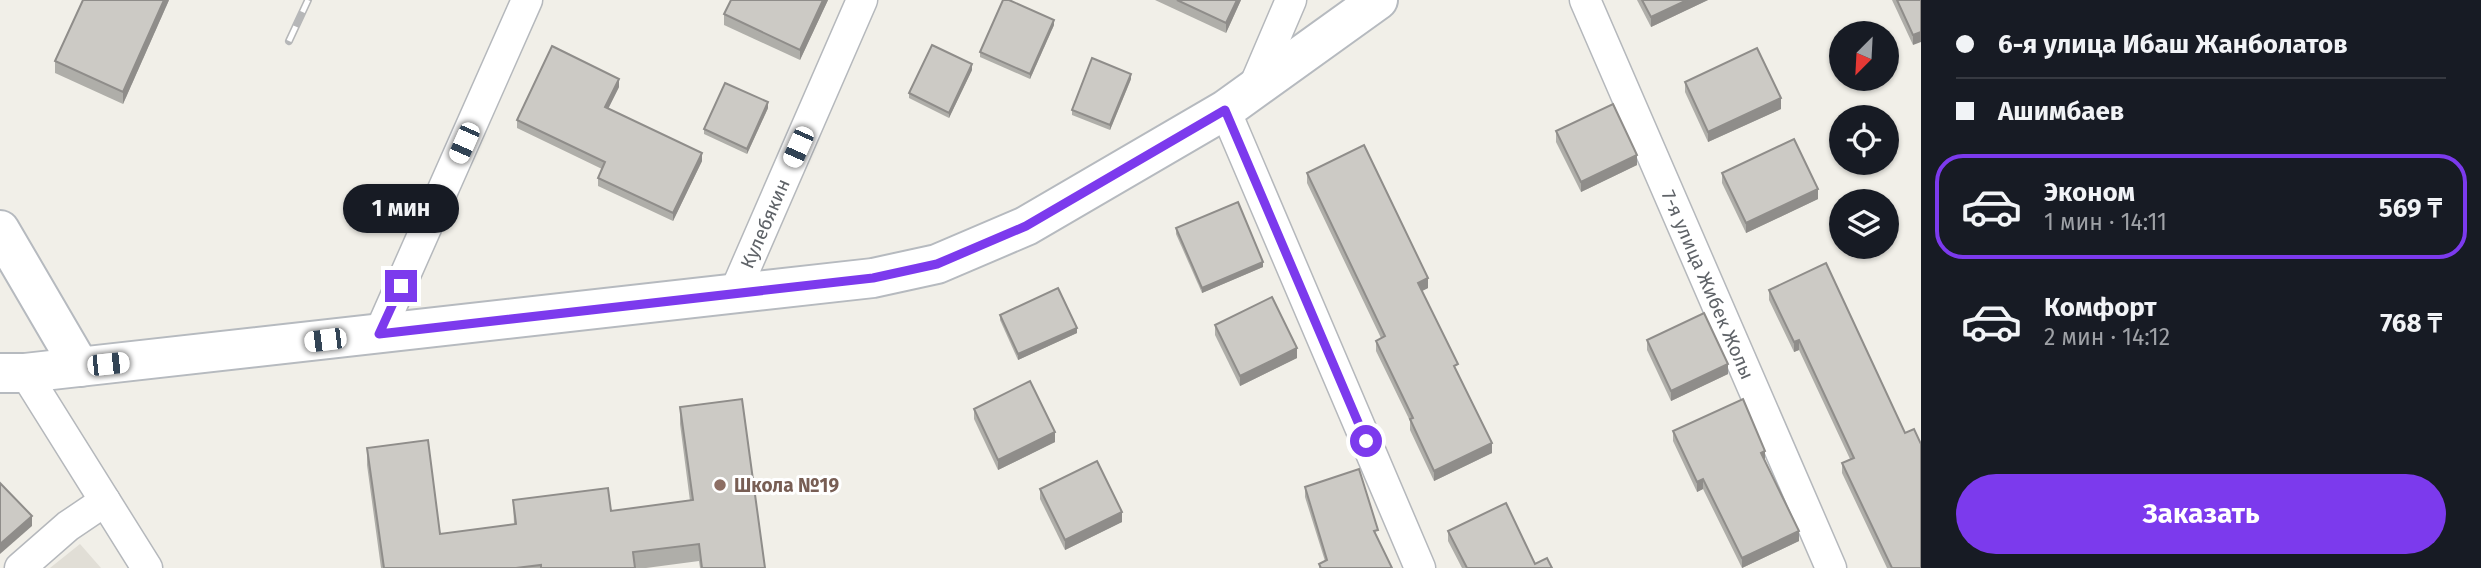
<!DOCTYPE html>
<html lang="ru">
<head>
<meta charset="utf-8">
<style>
	body { margin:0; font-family:"Fira Sans",sans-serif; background:#242831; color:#f1f3f6; height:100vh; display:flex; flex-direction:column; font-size:26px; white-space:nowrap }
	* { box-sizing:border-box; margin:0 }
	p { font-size:23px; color:#9ea1a6 }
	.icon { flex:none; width:38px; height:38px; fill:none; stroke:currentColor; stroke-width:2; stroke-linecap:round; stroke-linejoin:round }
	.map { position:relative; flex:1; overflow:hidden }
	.sheet { display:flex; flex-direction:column; background:#171b24; width:560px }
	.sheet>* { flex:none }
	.hud { display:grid; align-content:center; height:154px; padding:0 35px; background:#171b24 }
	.needle { width:46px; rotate:204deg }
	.tools { position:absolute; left:1829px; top:21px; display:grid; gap:14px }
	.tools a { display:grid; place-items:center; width:70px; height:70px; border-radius:50%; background:#171b24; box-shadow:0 2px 5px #0004; font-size:35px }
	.end { position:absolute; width:32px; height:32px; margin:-16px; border:9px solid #7c3aed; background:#fff; box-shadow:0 0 0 4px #fff }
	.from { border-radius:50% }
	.bubble { position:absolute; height:49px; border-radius:24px; background:#171b24; box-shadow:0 2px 5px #0004; font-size:23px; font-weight:700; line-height:49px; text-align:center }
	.car { position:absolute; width:21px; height:42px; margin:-21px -10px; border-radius:9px; box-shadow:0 0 5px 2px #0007; background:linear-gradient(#fff 24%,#345 0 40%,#fff 0 76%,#345 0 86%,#fff 0) }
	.hud b { display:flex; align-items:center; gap:24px; height:66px; font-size:26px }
	.hud b+b { border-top:2px solid #363941 }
	.hud i { width:18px; height:18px; background:#f1f3f6 }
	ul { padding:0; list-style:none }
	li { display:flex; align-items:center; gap:21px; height:105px; margin:0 14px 10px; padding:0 21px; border:4px solid transparent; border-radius:28px }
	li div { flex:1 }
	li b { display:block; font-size:26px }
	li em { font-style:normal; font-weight:700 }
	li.selected { border-color:#7c3aed }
	li>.icon { width:63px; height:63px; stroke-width:1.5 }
	.primary-button { display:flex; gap:14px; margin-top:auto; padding:14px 35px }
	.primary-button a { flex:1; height:80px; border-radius:42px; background:#7c3aed; color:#fff; font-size:28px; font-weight:700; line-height:80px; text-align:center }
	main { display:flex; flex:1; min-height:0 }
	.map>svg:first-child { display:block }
	.education { fill:#e1ded6 }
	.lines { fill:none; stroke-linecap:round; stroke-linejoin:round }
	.street-casing { stroke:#b5b8bc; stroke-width:33 }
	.secondary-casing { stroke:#b6babf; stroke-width:42 }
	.street { stroke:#fff; stroke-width:30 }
	.secondary { stroke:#fff; stroke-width:38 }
	.rail-casing { stroke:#b6b7b8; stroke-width:8 }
	.rail { stroke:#fff; stroke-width:5; stroke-dasharray:16; stroke-linecap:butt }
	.wall { fill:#afaea9 }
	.shaded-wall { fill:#8f8d8a }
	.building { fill:#cccac5; stroke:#8f8d8a; stroke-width:2 }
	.route { stroke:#7c3aed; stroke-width:9 }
	.education-dot { fill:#8d6e63; stroke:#fff; stroke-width:2.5 }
	.labels { text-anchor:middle; stroke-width:6; stroke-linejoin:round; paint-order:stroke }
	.street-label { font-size:19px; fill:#5f6368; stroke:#fff }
	.education-label { font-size:19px; font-weight:bold; fill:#785e54; stroke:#fff; text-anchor:start }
</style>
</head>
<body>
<main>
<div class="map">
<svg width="1921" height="568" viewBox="0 0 1921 568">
	<rect width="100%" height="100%" fill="#f1efe8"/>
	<polygon class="education" points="80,544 101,568 50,568"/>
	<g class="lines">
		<defs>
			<g id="street">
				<path id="s1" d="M1585,0L1831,568"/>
				<polyline points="1253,89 1291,0"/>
				<polyline points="1225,110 1420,568"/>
				<path id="s2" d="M734,294L862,0"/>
				<polyline points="379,334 527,0"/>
				<polyline points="25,373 147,568"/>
				<polyline points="20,568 68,526 105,501"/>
			</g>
			<g id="secondary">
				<polyline points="0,230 80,367"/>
				<polyline points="0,373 25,373 873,278 937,264 1026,226 1225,110 1378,0"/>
			</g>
		</defs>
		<use href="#street" class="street-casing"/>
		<use href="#secondary" class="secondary-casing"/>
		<use href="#street" class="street"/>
		<use href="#secondary" class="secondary"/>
		<defs>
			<polyline id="rail" points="289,41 308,0"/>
		</defs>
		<use href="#rail" class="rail-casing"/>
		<use href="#rail" class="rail"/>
	</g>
	<g class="wall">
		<polygon points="169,0 123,104 55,73 55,61"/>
		<polygon points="731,0 828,0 800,60 724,25 724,14"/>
		<polygon points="1155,0 1241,0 1226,33"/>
		<polygon points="1637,0 1708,0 1651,27"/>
		<polygon points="1892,0 1921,0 1913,45"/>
		<polygon points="1054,25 1030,79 980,57 980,52"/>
		<polygon points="972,70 949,118 909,98 909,93"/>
		<polygon points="1131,79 1110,130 1072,115 1072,110"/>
		<polygon points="1685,82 1781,109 1708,142 1685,92"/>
		<polygon points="619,87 608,109 702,161 673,221 598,186 598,178 602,169 517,128 517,120"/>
		<polygon points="768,108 747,154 704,134 704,129"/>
		<polygon points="1556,131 1637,165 1581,192 1556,142"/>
		<polygon points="1307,173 1428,288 1422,291 1492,453 1434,481 1410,430 1410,421 1376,351 1376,341 1381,338 1307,183"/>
		<polygon points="1722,173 1818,199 1746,233 1722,183"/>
		<polygon points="1176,228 1263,267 1202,293 1176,234"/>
		<polygon points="1769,290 1905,433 1921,568 1887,568 1842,473 1842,463 1850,459 1799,350 1794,352 1769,300"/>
		<polygon points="1000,315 1077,333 1018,360 1000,320"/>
		<polygon points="1215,325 1297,358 1240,386 1215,335"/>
		<polygon points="1647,340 1728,374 1671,401 1647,350"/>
		<polygon points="680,407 765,568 700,568 699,561 646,568 381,568 367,465 367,448 440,534 514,524 513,500 611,511 690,501 680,424"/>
		<polygon points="974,409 1055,442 998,470 974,419"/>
		<polygon points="1673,431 1765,461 1799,541 1742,568 1703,489 1697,492 1673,441"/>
		<polygon points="1305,487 1378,539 1392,568 1319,568 1319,564 1325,561 1305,497"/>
		<polygon points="1040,489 1122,522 1065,550 1040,499"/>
		<polygon points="1448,531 1535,564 1552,568 1462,568 1448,541"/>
	</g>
	<g class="shaded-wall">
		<polygon points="164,0 169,0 123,104 123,92"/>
		<polygon points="823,0 828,0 800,60 800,50"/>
		<polygon points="1237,0 1241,0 1226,33 1226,23"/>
		<polygon points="1687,0 1708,0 1651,27 1651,17"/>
		<polygon points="1054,20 1054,25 1030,79 1030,74"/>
		<polygon points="1921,32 1921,42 1913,45 1913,35"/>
		<polygon points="972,64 972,70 949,118 949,113"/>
		<polygon points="1131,74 1131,79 1110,130 1110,125"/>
		<polygon points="619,79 619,87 605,115 605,107"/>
		<polygon points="1781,98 1781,109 1708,142 1708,132"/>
		<polygon points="768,102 768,108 747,154 747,149"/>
		<polygon points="702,153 702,161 673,221 673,213"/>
		<polygon points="1637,155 1637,165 1581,192 1581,182"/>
		<polygon points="1818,189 1818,199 1746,233 1746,223"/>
		<polygon points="1263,262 1263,267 1202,293 1202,288"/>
		<polygon points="1428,278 1428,288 1418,293 1418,283"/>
		<polygon points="1077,328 1077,333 1018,360 1018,354"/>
		<polygon points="1799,340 1799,350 1794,352 1794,342"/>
		<polygon points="1297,348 1297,358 1240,386 1240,376"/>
		<polygon points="1728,364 1728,374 1671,401 1671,391"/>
		<polygon points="1055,432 1055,442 998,470 998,460"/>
		<polygon points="1492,443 1492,453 1434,481 1434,471"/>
		<polygon points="1765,451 1765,461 1761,463 1761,453"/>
		<polygon points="1703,479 1703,489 1697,492 1697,482"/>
		<polygon points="1122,512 1122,522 1065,550 1065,540"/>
		<polygon points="32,516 32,526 0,554 0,544"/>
		<polygon points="1799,531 1799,541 1742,568 1742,558"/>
	</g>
	<g class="building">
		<polygon points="83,0 164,0 123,92 55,61"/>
		<polygon points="731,0 823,0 800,50 724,14"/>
		<polygon points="1003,0 1009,0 1054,20 1030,74 980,52"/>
		<polygon points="1177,0 1237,0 1226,23"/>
		<polygon points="1642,0 1687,0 1651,17"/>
		<polygon points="1897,0 1921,0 1921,32 1913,35"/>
		<polygon points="932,45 972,64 949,113 909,93"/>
		<polygon points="552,46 619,79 605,107 702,153 673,213 598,178 605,162 517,120"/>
		<polygon points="1757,48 1781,98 1708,132 1685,82"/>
		<polygon points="1092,58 1131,74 1110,125 1072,110"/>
		<polygon points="725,83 768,102 747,149 704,129"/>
		<polygon points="1613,104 1637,155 1581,182 1556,131"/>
		<polygon points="1794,139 1818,189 1746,223 1722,173"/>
		<polygon points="1364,145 1428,278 1418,283 1458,364 1454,366 1492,443 1434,471 1410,419 1413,418 1376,341 1385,336 1307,173"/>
		<polygon points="1238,202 1263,262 1202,288 1176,228"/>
		<polygon points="1826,263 1905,433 1914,429 1921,444 1921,568 1892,568 1842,463 1854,458 1799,340 1794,342 1769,290"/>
		<polygon points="1058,288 1077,328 1018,354 1000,315"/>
		<polygon points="1272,297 1297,348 1240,376 1215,325"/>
		<polygon points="1704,313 1728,364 1671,391 1647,340"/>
		<polygon points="1030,381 1055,432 998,460 974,409"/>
		<polygon points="742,399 765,568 702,568 699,544 633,552 635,568 541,568 541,565 516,568 384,568 367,448 428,440 440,534 516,524 513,500 608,488 611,511 693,500 680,407"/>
		<polygon points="1743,399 1765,451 1761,453 1799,531 1742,558 1703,479 1697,482 1673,431"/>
		<polygon points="1097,461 1122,512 1065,540 1040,489"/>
		<polygon points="1359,469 1378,530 1374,531 1392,568 1321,568 1319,564 1327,560 1305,487"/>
		<polygon points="0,483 32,516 0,544"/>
		<polygon points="1506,503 1535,564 1547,558 1552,568 1467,568 1448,531"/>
	</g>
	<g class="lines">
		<polyline class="route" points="401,286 379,334 873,278 937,264 1026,226 1225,110 1366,441"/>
	</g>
	<circle class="education-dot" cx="720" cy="485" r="7"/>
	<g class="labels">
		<g class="street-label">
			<text dy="7" stroke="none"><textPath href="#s2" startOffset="77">Кулебякин</textPath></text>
			<text dy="7" stroke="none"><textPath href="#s1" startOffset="310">7-я улица Жибек Жолы</textPath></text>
		</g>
		<g class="education-label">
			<text x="734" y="492">Школа №19</text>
		</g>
	</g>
</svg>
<div class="tools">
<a><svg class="needle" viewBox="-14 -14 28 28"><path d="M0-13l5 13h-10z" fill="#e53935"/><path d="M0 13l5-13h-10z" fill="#9ea1a6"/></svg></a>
<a><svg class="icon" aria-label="locate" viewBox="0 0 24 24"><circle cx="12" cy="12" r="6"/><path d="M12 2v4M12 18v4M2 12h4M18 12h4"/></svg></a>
<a><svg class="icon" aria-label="layers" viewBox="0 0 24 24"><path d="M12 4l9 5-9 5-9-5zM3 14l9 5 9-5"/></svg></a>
</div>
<i class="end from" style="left:1366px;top:441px"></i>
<i class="end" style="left:401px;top:286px"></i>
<div class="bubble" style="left:343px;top:184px;width:116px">1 мин</div>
<i class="car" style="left:464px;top:143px;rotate:204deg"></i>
<i class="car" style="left:798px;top:147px;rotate:204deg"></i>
<i class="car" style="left:325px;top:340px;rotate:263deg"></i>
<i class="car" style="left:108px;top:364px;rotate:84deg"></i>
</div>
<section class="sheet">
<div class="hud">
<b><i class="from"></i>6-я улица Ибаш Жанболатов</b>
<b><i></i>Ашимбаев</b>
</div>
<ul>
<li class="selected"><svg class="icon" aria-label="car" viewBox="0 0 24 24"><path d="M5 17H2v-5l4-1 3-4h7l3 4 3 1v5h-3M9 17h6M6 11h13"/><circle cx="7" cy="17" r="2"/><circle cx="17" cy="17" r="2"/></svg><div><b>Эконом</b><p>1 мин · 14:11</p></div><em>569 ₸</em></li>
<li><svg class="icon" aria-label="car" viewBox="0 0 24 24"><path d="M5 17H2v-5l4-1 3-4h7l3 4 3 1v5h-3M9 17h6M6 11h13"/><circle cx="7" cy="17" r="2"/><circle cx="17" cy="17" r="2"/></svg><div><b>Комфорт</b><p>2 мин · 14:12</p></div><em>768 ₸</em></li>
</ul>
<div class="primary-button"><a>Заказать</a></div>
</section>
</main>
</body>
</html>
